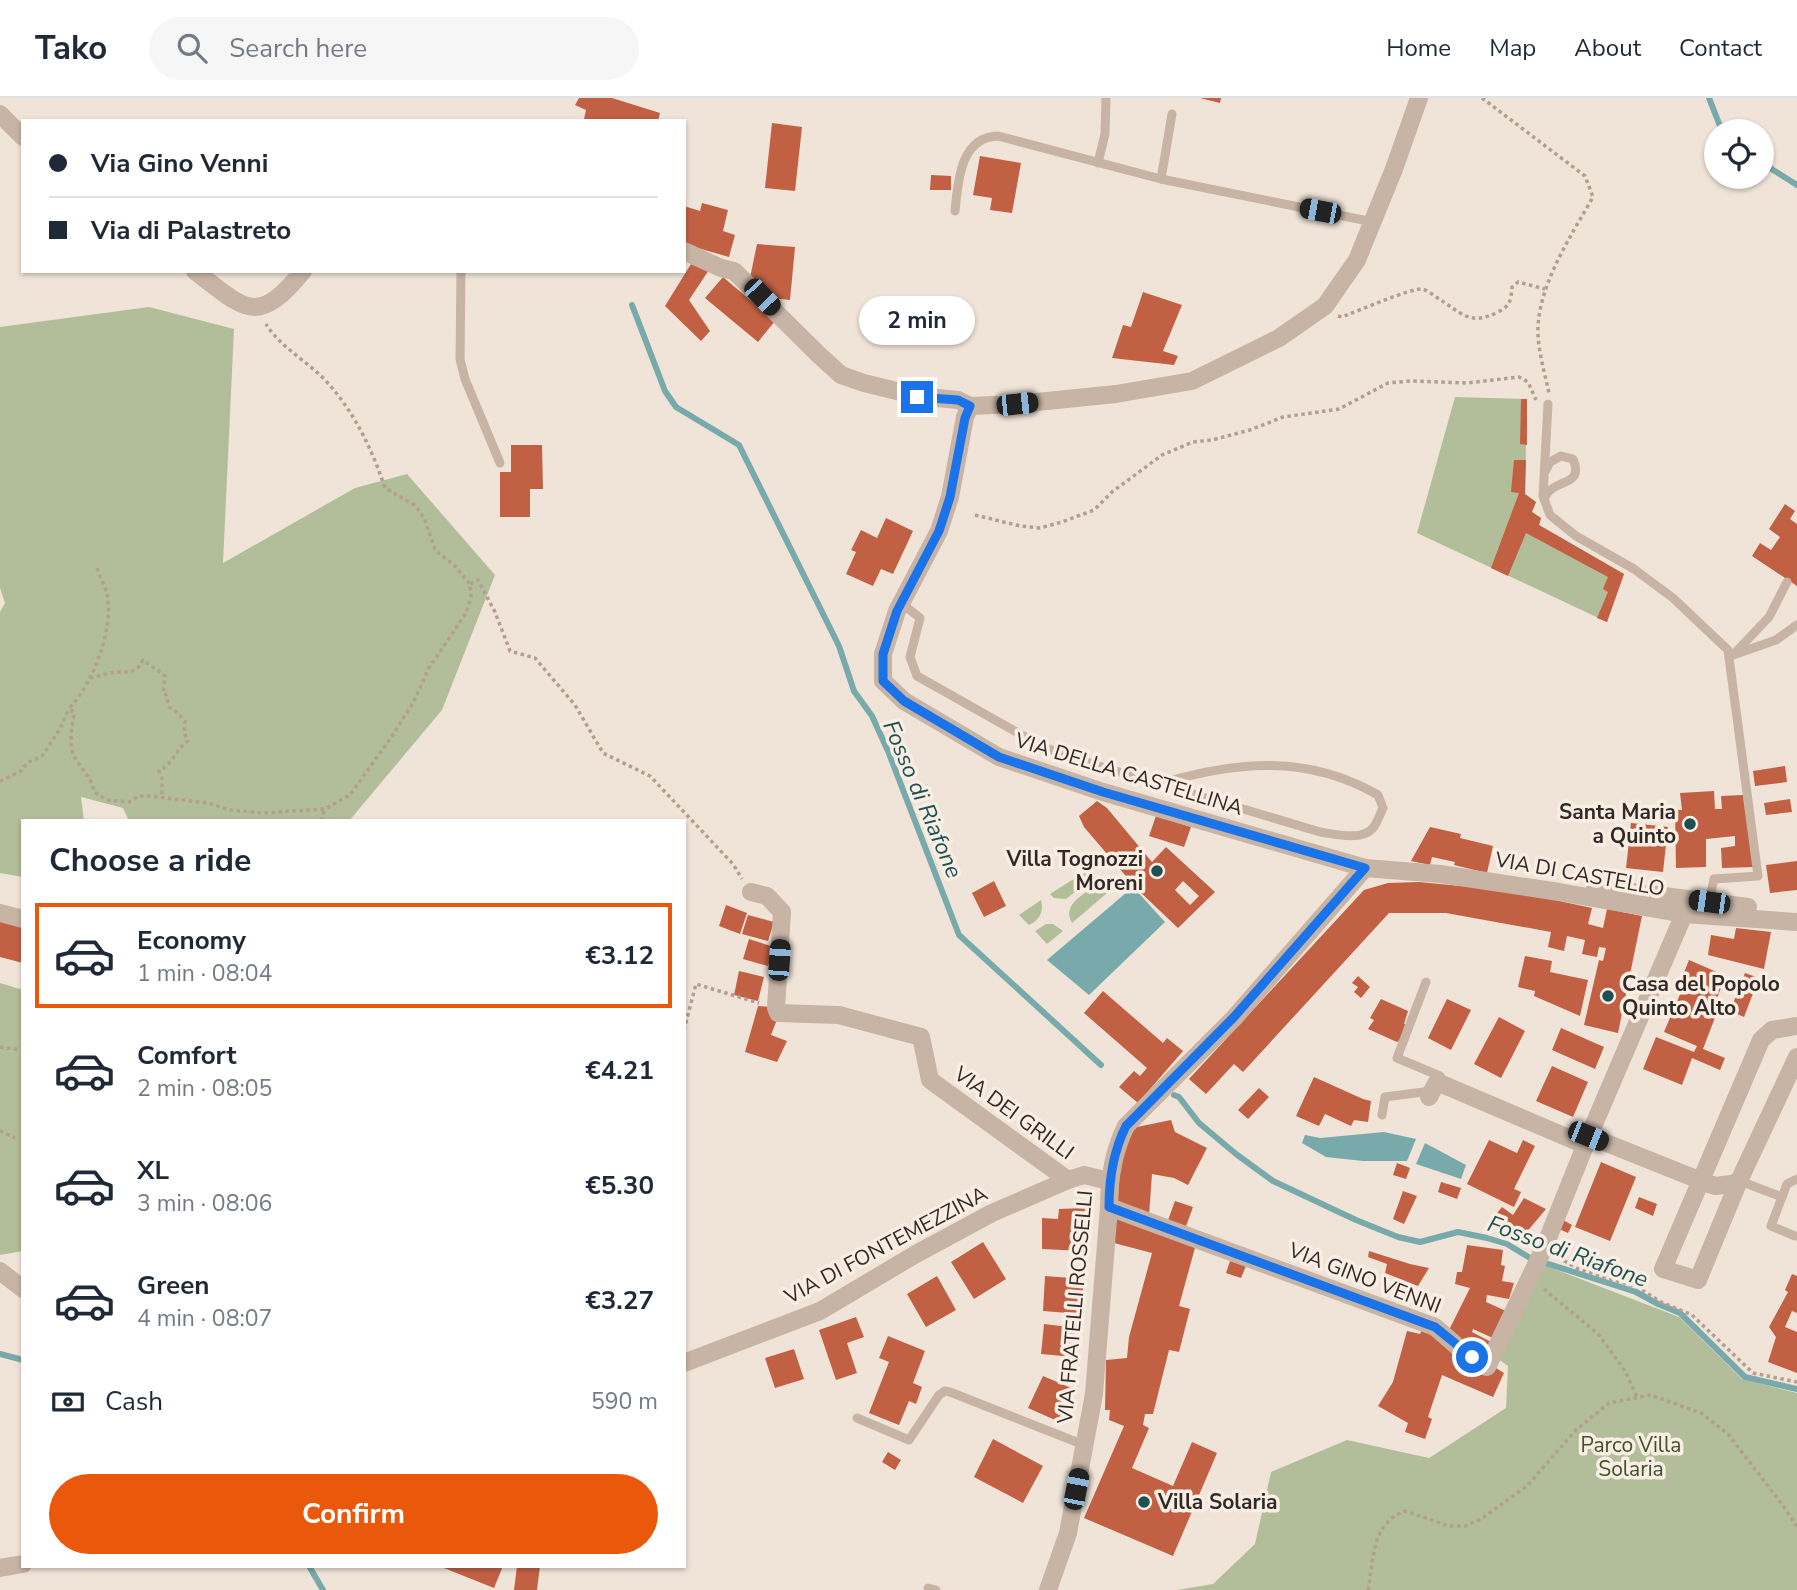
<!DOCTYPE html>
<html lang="en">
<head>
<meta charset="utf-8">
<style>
	body { margin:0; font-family:"Nunito Sans",sans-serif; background:#f6f6f7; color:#1f2937; height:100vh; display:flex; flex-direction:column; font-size:26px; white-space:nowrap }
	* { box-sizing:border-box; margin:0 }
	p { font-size:23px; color:#747a83 }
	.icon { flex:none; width:38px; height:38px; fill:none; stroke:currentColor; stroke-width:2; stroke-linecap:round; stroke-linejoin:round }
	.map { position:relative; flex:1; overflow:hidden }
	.side { position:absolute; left:21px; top:721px; width:665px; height:749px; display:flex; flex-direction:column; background:#fff; border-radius:0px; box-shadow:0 2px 5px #0004 }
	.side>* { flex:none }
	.guide { position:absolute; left:21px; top:21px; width:665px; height:154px; border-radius:0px; box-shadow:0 2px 5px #0004; display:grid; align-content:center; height:154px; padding:0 28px; background:#fff }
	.controls { position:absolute; left:1704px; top:21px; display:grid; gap:14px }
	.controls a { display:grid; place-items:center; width:70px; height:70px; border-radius:50%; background:#fff; box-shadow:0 2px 5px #0004; font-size:35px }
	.end { position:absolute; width:32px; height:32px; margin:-16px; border:9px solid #1a73e8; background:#fff; box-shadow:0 0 0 4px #fff }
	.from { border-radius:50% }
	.bubble { position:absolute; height:49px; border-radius:24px; background:#fff; box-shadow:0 2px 5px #0004; font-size:23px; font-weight:700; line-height:49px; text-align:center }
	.car { position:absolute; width:21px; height:42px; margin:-21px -10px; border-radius:9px; box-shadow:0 0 5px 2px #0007; background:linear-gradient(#222 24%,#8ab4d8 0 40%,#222 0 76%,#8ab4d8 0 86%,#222 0) }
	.guide b { display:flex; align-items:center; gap:24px; height:66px; font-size:26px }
	.guide b+b { border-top:2px solid #e0e1e3 }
	.guide i { width:18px; height:18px; background:#1f2937 }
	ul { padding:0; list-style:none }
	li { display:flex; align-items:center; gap:21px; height:105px; margin:0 14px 10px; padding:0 14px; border:4px solid transparent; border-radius:0px }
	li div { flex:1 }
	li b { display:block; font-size:26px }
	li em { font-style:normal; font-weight:700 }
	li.current { border-color:#ea580c }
	li>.icon { width:63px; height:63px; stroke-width:1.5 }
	h2 { padding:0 28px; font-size:32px; line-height:84px }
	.pay { display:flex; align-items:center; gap:18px; height:77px; padding:0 28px; font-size:26px }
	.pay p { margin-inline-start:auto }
	.action { display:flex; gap:14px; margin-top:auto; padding:14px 28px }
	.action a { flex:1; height:80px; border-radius:42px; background:#ea580c; color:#fff; font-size:28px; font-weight:700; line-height:80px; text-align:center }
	header { display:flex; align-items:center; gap:42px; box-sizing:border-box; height:98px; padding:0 35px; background:#fff; border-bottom:2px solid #e0e1e3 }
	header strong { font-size:33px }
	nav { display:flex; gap:38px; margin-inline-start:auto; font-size:24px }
	.search { width:490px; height:63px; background:#f6f6f7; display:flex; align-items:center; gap:18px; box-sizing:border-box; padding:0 24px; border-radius:38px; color:#747a83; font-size:26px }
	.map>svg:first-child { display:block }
	.green { fill:#b2be99 }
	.water { fill:#78aaac }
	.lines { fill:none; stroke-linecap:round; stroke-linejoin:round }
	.stream { stroke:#78aaac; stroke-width:6 }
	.building { fill:#c26044; fill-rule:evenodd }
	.path { stroke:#b39e8f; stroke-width:3.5; stroke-dasharray:3.5 3.5; stroke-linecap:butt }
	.service { stroke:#c7b4a5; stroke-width:9 }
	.minor { stroke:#c7b4a5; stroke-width:18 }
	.route { stroke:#1a73e8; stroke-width:9 }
	.poi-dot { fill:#1d5052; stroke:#f8eee4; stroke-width:2.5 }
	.labels { text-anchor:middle; stroke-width:7; stroke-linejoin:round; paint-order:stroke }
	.street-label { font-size:21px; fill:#332a26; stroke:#f8eee4 }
	.poi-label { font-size:21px; font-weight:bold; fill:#332a26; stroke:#f8eee4; text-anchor:end }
	.park-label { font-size:21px; fill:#43502a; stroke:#f8eee4 }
	.water-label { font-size:23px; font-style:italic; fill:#1d5052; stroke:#f8eee4 }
</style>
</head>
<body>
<header>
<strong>Tako</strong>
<div class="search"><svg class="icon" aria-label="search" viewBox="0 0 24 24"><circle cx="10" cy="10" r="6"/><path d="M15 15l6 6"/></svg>Search here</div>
<nav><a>Home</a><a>Map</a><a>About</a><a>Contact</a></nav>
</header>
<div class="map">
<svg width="1797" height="1492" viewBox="0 0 1797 1492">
	<rect width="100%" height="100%" fill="#f0e4d8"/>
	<g class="green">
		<polygon points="149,209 234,231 223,465 355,390 407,376 495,477 442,612 349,723 129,723 123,710 81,699 84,723 23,723 23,779 0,775 0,514 5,505 0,490 0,229"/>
		<polygon points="1455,299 1527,301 1525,396 1536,404 1532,414 1541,420 1539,427 1624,476 1607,524 1417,435"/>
		<polygon points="1088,772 1093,780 1066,801 1054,800 1050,796"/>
		<path d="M1100,786L1107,795L1072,825C1061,805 1086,795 1100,786Z"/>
		<path d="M1041,802C1044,813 1040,822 1029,827L1019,817Z"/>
		<polygon points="1046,826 1053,826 1063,833 1047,846 1035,833"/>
		<polygon points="0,885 23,892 23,1153 0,1157"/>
		<polygon points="1539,1165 1679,1219 1742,1281 1797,1295 1797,1492 1177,1492 1213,1486 1255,1446 1271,1374 1347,1342 1429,1360 1506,1310 1508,1268 1497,1260"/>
	</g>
	<g class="water">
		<polygon points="1133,789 1165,824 1089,897 1047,862"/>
		<polygon points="1384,1034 1416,1041 1407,1063 1363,1063 1326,1059 1302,1045 1305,1037 1320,1040"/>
		<polygon points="1425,1045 1466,1067 1461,1081 1416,1066"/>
	</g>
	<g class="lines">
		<g class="stream">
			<polyline points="1709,0 1722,33"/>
			<polyline points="1762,65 1797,87"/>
			<polyline points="632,207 665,293 676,309 739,347 839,548 854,593 872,618 888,653 959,837 1101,967"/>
			<polyline points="1174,997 1179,999 1199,1025 1236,1056 1273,1083 1356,1122 1398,1139 1420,1144 1458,1134 1487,1140 1507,1146 1530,1160 1636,1194 1658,1206 1680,1215 1745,1279 1797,1291"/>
			<polyline points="0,1256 23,1262"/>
			<polyline points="309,1468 323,1492"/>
		</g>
	</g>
	<g class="building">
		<polygon points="579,0 612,0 660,15 658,23 591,23 584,21 586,12 575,7"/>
		<polygon points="1200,0 1221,0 1220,5"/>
		<polygon points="772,25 802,29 795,93 765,90"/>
		<polygon points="980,58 1021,65 1012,115 990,112 992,100 973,97"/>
		<polygon points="931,77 951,78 951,92 930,92"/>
		<polygon points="702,105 728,112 723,133 735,137 729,159 684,146 684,108 700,113"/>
		<polygon points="757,146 795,149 790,202 772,200 750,180"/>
		<polygon points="691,166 709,172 689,202 710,233 701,243 665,208"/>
		<polygon points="723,179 775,223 758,244 705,200"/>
		<polygon points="1143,194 1182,207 1163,253 1178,258 1174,267 1112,260 1123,227 1131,229"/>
		<polygon points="1521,301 1527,301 1527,347 1520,346"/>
		<polygon points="511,347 542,347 543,391 530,391 530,419 500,419 500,374 511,374"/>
		<polygon points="1514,362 1526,362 1525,396 1536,404 1532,414 1541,420 1539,427 1624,476 1607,524 1597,520 1608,494 1603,491 1608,479 1526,435 1508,478 1491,470 1519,395 1511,394"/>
		<polygon points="1785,406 1795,413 1790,421 1797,426 1797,488 1752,458 1760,445 1771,452 1780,439 1769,431"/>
		<polygon points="886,420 913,433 893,476 881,471 873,488 846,476 856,454 851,452 861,432 877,440"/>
		<polygon points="1785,668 1787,684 1755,688 1753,673"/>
		<polygon points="1714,693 1715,711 1722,711 1721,698 1743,697 1754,769 1722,770 1721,750 1735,748 1735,738 1706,741 1706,769 1676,770 1675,712 1682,712 1680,695"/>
		<polygon points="1790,701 1792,714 1766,717 1764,705"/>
		<path d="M1097,703L1107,710L1152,764L1166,749L1215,794L1178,830L1137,791L1084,729L1079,718ZM1183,783L1199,798L1190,807L1175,792Z"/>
		<polygon points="1156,718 1191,729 1184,749 1149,738"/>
		<polygon points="1631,725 1668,729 1663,774 1626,770"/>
		<polygon points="1430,729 1461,736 1460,740 1493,748 1487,775 1454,767 1455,764 1432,759 1430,767 1411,763"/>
		<polygon points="1797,763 1797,792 1770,795 1766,767"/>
		<polygon points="994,783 1006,808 984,819 972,795"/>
		<polygon points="1419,784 1512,793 1592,810 1588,826 1603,830 1607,811 1642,818 1618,935 1584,927 1599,862 1603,863 1606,850 1599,849 1597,859 1582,856 1585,842 1567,838 1564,853 1548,849 1551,834 1446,815 1389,815 1243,974 1234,966 1206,996 1189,981 1364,792 1388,785"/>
		<polygon points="726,807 747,815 740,836 719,828"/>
		<polygon points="748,817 774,824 768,843 742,836"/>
		<polygon points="0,823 23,829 23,865 0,859"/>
		<polygon points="1736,830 1771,834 1764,871 1708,857 1711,837 1734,841"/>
		<polygon points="749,841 774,849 768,868 743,861"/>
		<polygon points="1525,858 1552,863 1550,874 1588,882 1580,918 1534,898 1535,893 1518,889"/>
		<polygon points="1689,862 1726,878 1714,907 1719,909 1703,951 1725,960 1720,972 1692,960 1682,987 1643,971 1656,939 1694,954 1697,948 1664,934 1681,894 1677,892"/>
		<polygon points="739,873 764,879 758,903 734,897"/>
		<polygon points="1745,875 1759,880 1744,919 1730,913"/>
		<polygon points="1358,878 1370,889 1361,900 1354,894 1358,889 1352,885"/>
		<polygon points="1103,893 1163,945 1167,940 1183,953 1138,1005 1119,989 1134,973 1140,978 1147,970 1084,915"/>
		<polygon points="1381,901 1408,913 1404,926 1408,927 1404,939 1397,944 1368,931 1374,922 1370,920"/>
		<polygon points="1447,901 1471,912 1451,952 1428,940"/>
		<polygon points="758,908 770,909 778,919 771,937 787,943 777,964 745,954"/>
		<polygon points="1499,919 1525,933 1501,980 1474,966"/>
		<polygon points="1561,930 1604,949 1595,971 1552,952"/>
		<polygon points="1552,968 1588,984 1573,1019 1536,1003"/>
		<polygon points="1314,979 1363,1001 1371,1003 1368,1024 1354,1022 1351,1028 1325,1016 1319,1028 1296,1018"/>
		<polygon points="1259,990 1269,999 1248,1021 1238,1012"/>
		<polygon points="1171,1022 1175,1034 1207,1050 1188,1087 1174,1080 1152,1076 1149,1118 1118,1108 1119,1063 1132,1030"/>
		<polygon points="1489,1042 1517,1055 1523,1042 1535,1048 1514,1091 1521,1094 1514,1109 1467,1086"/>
		<polygon points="1601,1064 1636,1079 1610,1143 1575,1129"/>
		<polygon points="1397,1065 1410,1070 1406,1081 1393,1077"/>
		<polygon points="1441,1084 1461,1090 1457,1101 1438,1094"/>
		<polygon points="1403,1093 1417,1098 1404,1126 1393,1121"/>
		<polygon points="1639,1099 1657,1106 1653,1118 1635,1110"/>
		<polygon points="1524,1100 1546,1111 1520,1142 1505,1132 1488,1126 1502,1109 1513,1117"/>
		<polygon points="1175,1103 1193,1109 1185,1131 1167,1125"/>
		<polygon points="1085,1110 1083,1153 1042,1151 1042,1120 1058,1121 1059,1111"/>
		<polygon points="1116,1114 1196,1146 1179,1208 1190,1211 1179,1254 1169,1252 1153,1316 1145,1316 1143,1327 1149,1330 1132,1370 1173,1388 1192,1344 1217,1355 1173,1458 1084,1420 1124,1328 1109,1322 1110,1312 1105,1312 1106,1262 1127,1260 1129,1239 1152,1155 1114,1145"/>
		<polygon points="1563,1122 1572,1127 1568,1135 1559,1131"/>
		<polygon points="983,1144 1006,1181 974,1201 951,1164"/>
		<polygon points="1467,1147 1503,1152 1501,1167 1505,1168 1502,1183 1514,1185 1509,1201 1487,1197 1486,1204 1506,1213 1495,1241 1473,1231 1472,1234 1493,1245 1484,1263 1447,1236 1470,1190 1455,1186 1457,1174 1462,1174"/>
		<polygon points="1369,1153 1410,1166 1429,1170 1418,1188 1385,1175 1387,1166 1368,1159"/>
		<polygon points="1230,1163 1246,1168 1241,1180 1226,1175"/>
		<polygon points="1792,1176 1797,1178 1797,1215 1792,1213 1785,1229 1797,1234 1797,1275 1768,1264 1776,1239 1769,1229 1788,1194 1785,1192"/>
		<polygon points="937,1178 956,1212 926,1229 907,1196"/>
		<polygon points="1045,1178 1084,1181 1081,1216 1043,1213"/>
		<polygon points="856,1219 864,1239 847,1245 857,1275 836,1282 819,1232"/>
		<polygon points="1044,1226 1077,1230 1074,1259 1041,1256"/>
		<polygon points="1425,1226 1504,1275 1493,1299 1442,1277 1428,1319 1432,1321 1425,1341 1405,1334 1408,1325 1378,1308 1393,1284 1407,1233 1420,1236"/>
		<polygon points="888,1238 925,1253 913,1285 922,1289 916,1306 909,1303 899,1327 869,1315 889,1264 879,1260"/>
		<polygon points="794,1251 804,1281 775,1290 765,1260"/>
		<polygon points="1043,1278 1076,1292 1062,1325 1028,1310"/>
		<polygon points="993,1341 1043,1368 1023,1405 974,1379"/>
		<polygon points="888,1354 901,1362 895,1372 882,1364"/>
		<polygon points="439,1468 503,1468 494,1490"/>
		<polygon points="517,1468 540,1468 537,1492 514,1492"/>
	</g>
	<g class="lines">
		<g class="path">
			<path d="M1482,0L1585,78L1593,99C1571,138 1536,190 1538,237C1539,256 1545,276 1549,295"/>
			<path d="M1338,218L1342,219C1355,214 1414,189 1422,191C1427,192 1432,196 1436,199C1461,214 1469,229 1498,214C1510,208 1511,203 1512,189L1518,184L1545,191"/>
			<polyline points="975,417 1020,428 1040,430 1062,424 1094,412 1112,394 1162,357 1193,344 1212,342 1250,332 1283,319 1339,311 1388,285 1410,283 1467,285 1519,279 1528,284 1536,302"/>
			<path d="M97,470C100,480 107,491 108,501C112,535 93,586 69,610L74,615C72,628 68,648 75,660C82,672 92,680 94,694L107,702L129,704L139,698H150L208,705L230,712L263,715L325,711L350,697L390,641L413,605L429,570L466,515L471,498L470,486L454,467L435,452L425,422L416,408L385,390C372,351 354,313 325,282C306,262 281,250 266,226"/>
			<polyline points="470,486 478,482 495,514 510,553 535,560 575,607 603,655 650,678 733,766 742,781"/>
			<path d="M90,580L115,574H131L140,568L143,562L165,578L163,595L166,597L169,609L178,615L185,624L184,635L188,643C176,651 173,666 159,673L162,680V700"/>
			<polyline points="0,683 21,673 27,665 42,658 60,631 69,610"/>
			<polyline points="321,723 325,711"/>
			<polyline points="684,932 696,886 759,905"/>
			<polyline points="0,949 23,952"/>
			<polyline points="0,1033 15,1040"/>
			<polyline points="1558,1159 1578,1171 1637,1189 1661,1204 1692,1217 1753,1275 1797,1284"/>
			<polyline points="1544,1191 1599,1237 1625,1273 1637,1299"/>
			<path d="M1368,1492C1374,1460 1371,1426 1405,1413L1449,1428H1465L1481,1421L1527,1388L1576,1332L1609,1305L1651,1297L1701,1315L1728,1336L1782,1406L1797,1429"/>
		</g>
		<g class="service">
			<polyline points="1098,65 1105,36 1106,0"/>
			<polyline points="1161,81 1172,16"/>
			<path d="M955,113C958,84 960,39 998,38L1161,81L1373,124"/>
			<polyline points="461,173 460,261 465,281 500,365"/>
			<polyline points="1548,306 1543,398 1550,417 1576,438 1634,471 1673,500 1728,552 1758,778 1714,781 1709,804"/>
			<path d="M1545,399C1554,380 1585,389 1573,361L1561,358L1550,364L1546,372"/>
			<path d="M901,505L920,520L910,559L917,578L1043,649L1099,668L1320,734C1334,736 1361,743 1372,731C1377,726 1380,716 1383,710L1378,697C1307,656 1235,663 1159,686"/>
			<polyline points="1733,557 1769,519 1787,484"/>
			<polyline points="1733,557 1776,542 1797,527"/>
			<polyline points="1426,884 1397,960 1440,978"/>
			<polyline points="1382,1017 1385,999 1431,993"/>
			<polyline points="1740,1083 1782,1099 1771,1128 1795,1138"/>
			<polyline points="1782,1099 1787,1086 1797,1081"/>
			<polyline points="857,1320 909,1342 939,1297 945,1293 950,1294 1084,1347"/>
			<polyline points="928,1490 936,1492"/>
		</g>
		<g class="minor">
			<polyline points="0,16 23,39"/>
			<polyline points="684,153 721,170 734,173 819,257 841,277 864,285 917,298 958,302 970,308"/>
			<path d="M195,173C246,212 257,229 303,173"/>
			<polyline points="970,308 965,319 950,399 939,433 897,513 883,556 883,583 904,603 999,659 1103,694 1365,770 1440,776 1559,794 1684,816 1797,824"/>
			<polyline points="970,308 1017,306 1116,296 1192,283 1279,240 1325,208 1357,162 1394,71 1419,0"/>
			<polyline points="1595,789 1748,809"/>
			<polyline points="751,794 767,798 782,814 776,910 778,915 839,917 921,939 930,982 1068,1082"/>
			<polyline points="0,815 23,821"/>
			<polyline points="1797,928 1772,932 1761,942 1663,1171 1698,1182 1738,1085 1797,959"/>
			<polyline points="1429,999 1437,984 1585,1047"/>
			<polyline points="1589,1038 1709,1086 1716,1088 1738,1085"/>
			<polyline points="1109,1109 1435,1229 1458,1249 1487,1269 1544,1150 1589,1038 1684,816"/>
			<polyline points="0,1173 23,1191"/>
			<polyline points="684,1265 820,1213 916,1156 992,1115 1068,1082 1084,1077 1109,1083"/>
			<polyline points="0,1470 23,1466"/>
			<path d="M1048,1492L1068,1435L1094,1296L1109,1109C1109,1081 1113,1054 1126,1028L1234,920L1365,770"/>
		</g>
	</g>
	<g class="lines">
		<path class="route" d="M917,299L958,302L970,308L965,320L950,399L939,433L897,513L883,556V583L904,603L999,659L1103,694L1365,770L1234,919L1126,1028C1113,1054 1109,1081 1109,1109L1435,1229L1472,1259"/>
	</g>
	<g class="poi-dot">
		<circle cx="1690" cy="726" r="7"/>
		<circle cx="1157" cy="773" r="7"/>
		<circle cx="1608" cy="898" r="7"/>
		<circle cx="1144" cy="1404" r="7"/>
	</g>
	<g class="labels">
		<g class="street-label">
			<text transform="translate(1129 676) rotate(17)" y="7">VIA DELLA CASTELLINA</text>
			<text transform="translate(1580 776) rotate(10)" y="7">VIA DI CASTELLO</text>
			<text transform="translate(1014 1015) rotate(36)" y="7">VIA DEI GRILLI</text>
			<text transform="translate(886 1147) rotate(-28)" y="7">VIA DI FONTEMEZZINA</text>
			<text transform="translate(1365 1180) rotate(21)" y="7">VIA GINO VENNI</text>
			<text transform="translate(1075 1209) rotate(-85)" y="7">VIA FRATELLI ROSSELLI</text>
		</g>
		<g class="poi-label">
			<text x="1676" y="721">Santa Maria<tspan x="1676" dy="24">a Quinto</tspan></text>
			<text x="1143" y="768">Villa Tognozzi<tspan x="1143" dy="24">Moreni</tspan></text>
			<text x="1622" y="893" text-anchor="start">Casa del Popolo<tspan x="1622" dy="24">Quinto Alto</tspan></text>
			<text x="1158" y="1411" text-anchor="start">Villa Solaria</text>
		</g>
		<g class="park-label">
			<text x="1631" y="1354">Parco Villa<tspan x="1631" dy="24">Solaria</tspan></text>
		</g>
		<g class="water-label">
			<text transform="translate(923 701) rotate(67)" y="8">Fosso di Riafone</text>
			<text transform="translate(1568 1153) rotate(20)" y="8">Fosso di Riafone</text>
		</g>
	</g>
</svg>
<div class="controls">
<a><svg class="icon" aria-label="locate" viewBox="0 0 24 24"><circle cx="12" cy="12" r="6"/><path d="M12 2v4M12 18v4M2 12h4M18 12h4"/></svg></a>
</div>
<i class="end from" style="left:1472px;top:1259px"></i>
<i class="end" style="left:917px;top:299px"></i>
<div class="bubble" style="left:859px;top:198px;width:116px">2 min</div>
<i class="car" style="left:1320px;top:113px;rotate:281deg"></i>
<i class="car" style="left:762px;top:199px;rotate:136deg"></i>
<i class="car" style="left:1017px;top:306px;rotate:84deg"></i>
<i class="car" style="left:1709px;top:804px;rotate:278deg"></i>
<i class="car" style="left:779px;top:862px;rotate:4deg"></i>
<i class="car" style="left:1588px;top:1038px;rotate:112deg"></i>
<i class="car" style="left:1076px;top:1391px;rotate:11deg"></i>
<div class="guide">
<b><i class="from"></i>Via Gino Venni</b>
<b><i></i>Via di Palastreto</b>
</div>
<section class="side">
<h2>Choose a ride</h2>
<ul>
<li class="current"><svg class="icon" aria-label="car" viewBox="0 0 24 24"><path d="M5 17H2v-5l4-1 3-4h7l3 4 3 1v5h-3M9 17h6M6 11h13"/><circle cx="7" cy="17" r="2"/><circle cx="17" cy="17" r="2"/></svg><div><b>Economy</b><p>1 min · 08:04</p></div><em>€3.12</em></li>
<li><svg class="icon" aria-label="car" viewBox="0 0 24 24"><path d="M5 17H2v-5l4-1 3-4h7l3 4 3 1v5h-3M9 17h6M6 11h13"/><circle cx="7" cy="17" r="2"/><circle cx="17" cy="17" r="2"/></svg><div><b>Comfort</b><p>2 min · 08:05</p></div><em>€4.21</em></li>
<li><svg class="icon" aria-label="car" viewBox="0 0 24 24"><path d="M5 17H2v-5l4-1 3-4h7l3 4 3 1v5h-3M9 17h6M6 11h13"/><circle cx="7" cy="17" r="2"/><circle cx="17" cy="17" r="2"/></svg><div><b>XL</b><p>3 min · 08:06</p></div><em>€5.30</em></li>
<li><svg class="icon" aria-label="car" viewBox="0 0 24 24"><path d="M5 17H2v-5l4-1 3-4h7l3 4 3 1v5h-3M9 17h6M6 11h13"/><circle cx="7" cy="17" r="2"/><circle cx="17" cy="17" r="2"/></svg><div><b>Green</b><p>4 min · 08:07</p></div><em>€3.27</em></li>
</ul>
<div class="pay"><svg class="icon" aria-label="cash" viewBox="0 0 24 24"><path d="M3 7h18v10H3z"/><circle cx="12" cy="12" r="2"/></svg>Cash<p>590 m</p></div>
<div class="action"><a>Confirm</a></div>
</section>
</div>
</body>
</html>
